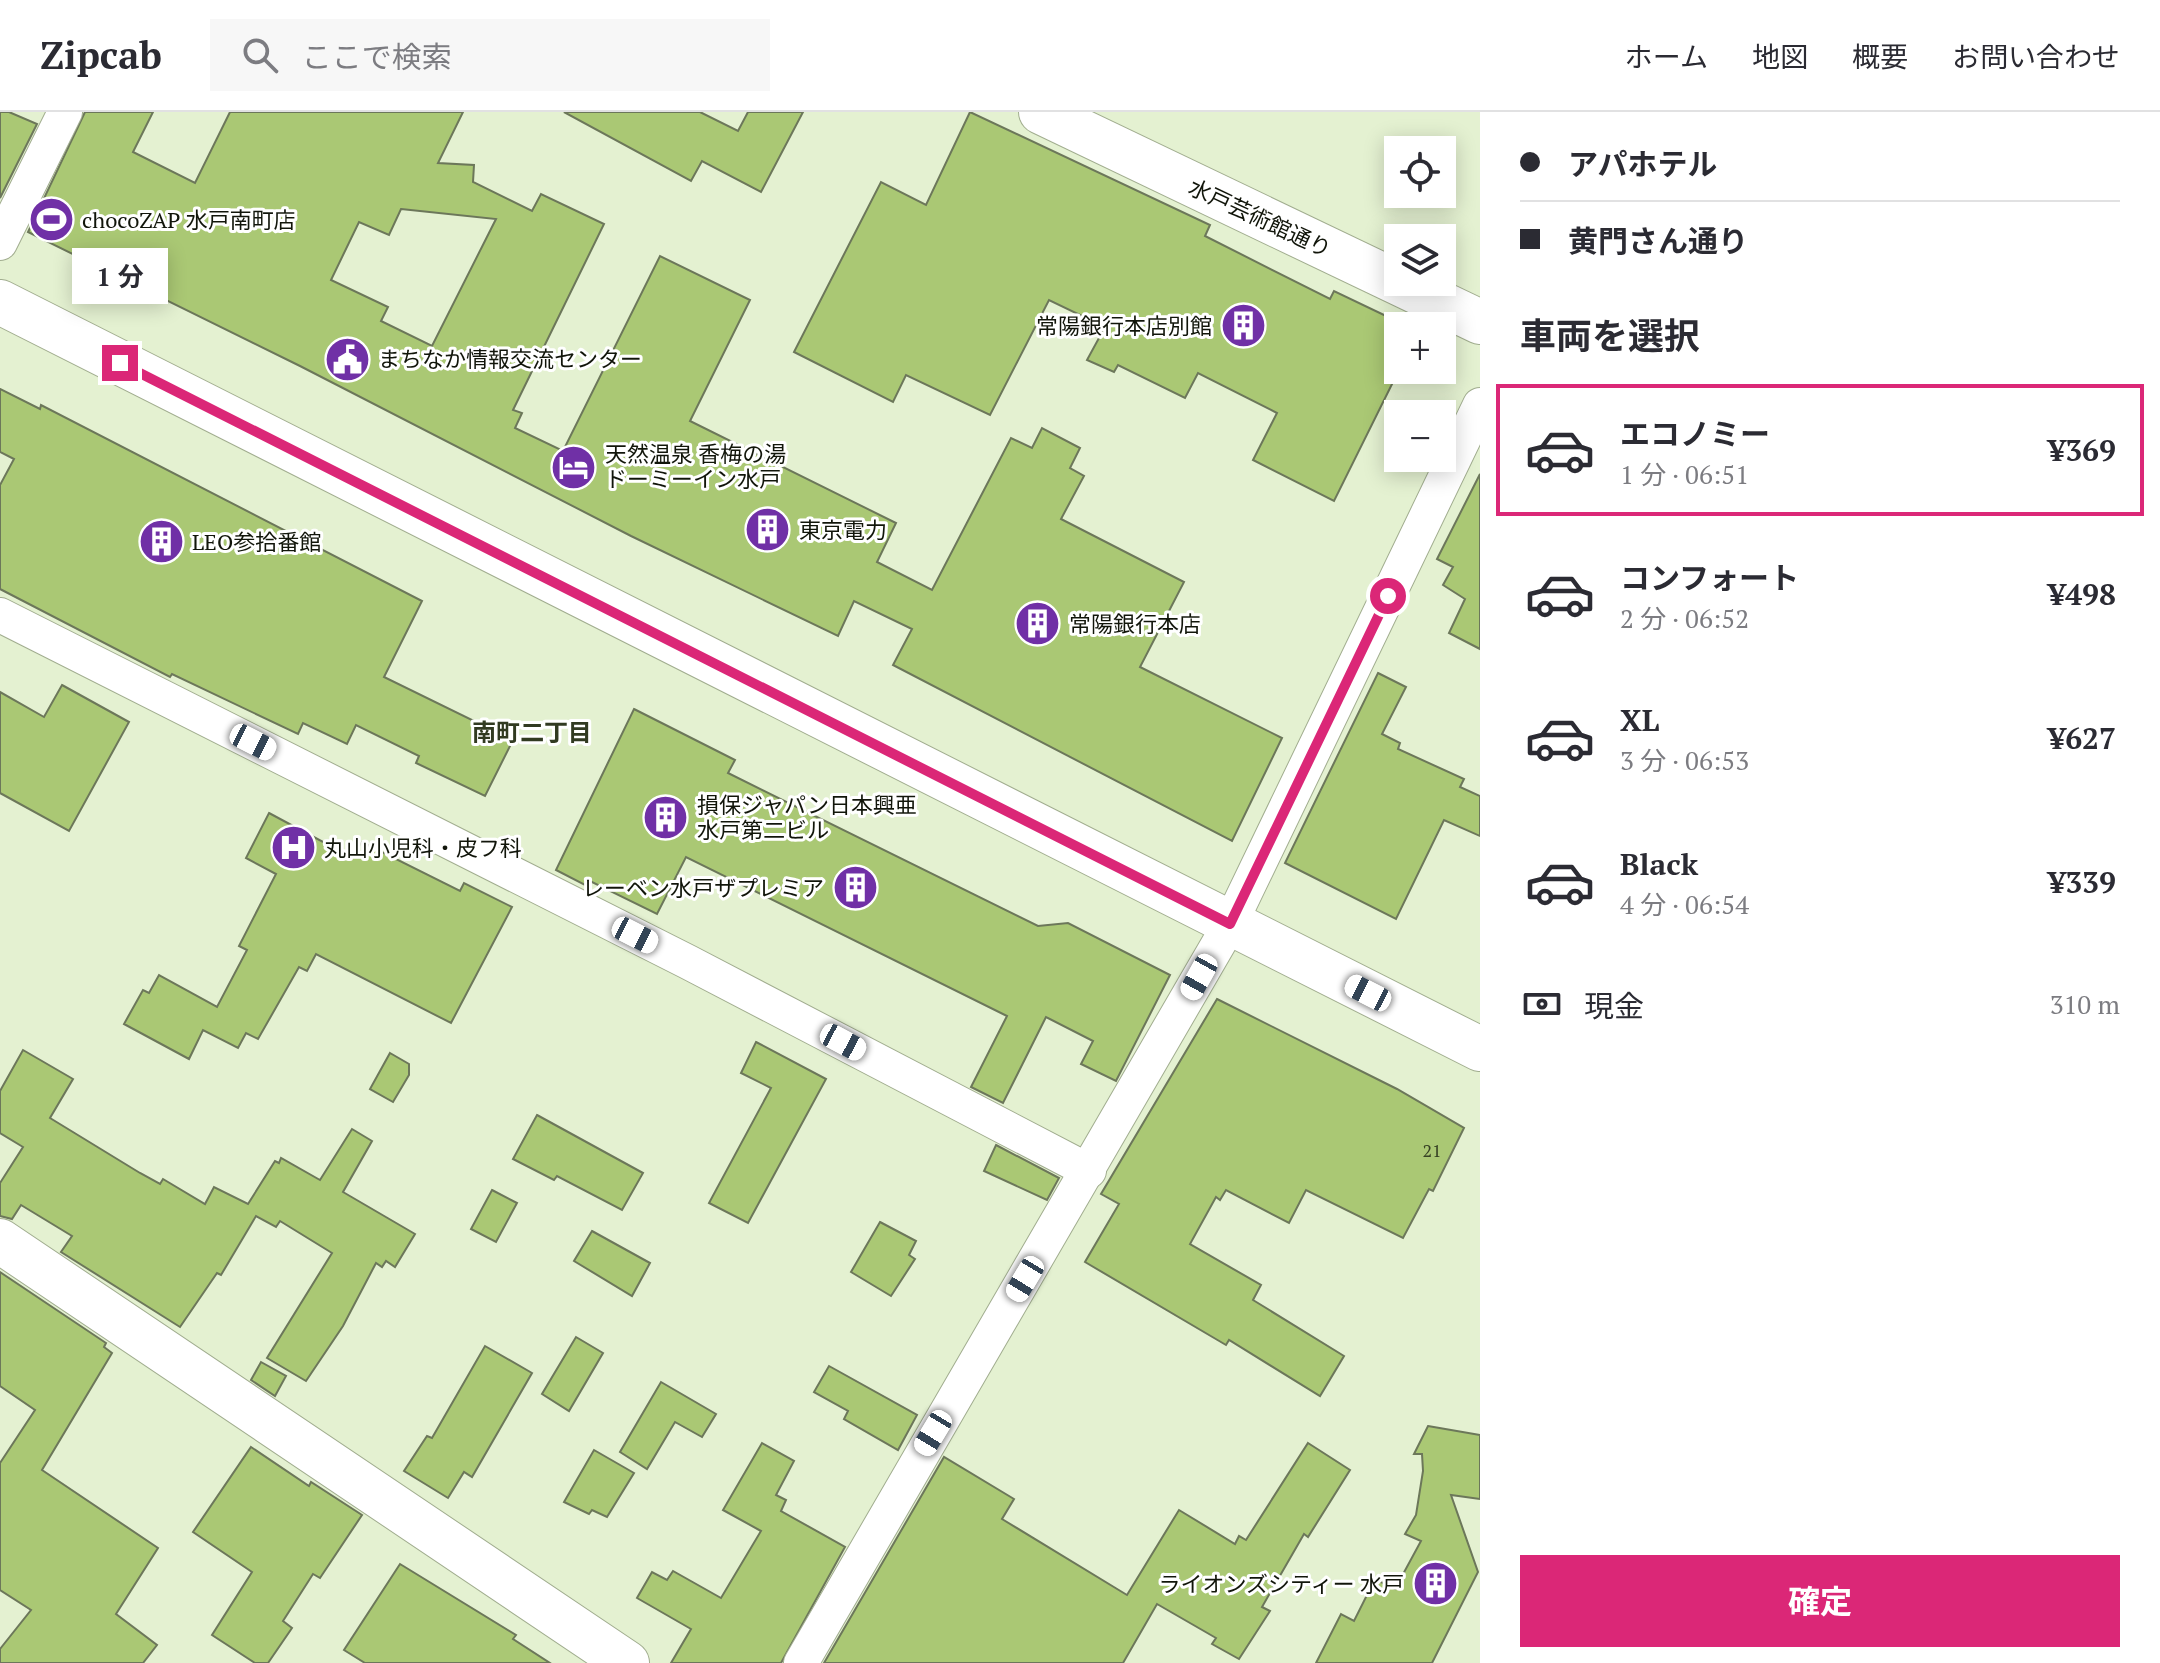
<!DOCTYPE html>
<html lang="ja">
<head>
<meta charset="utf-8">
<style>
	body { margin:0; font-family:"PT Serif","Noto Sans JP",serif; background:#f7f7f7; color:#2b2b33; height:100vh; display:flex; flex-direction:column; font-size:30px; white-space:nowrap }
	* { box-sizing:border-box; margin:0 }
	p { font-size:26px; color:#7c7c81 }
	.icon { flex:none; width:44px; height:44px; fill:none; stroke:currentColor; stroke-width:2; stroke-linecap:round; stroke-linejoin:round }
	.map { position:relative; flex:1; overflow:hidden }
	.side { display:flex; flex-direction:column; background:#fff; width:680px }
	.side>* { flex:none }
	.hud { display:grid; align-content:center; height:176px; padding:0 40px; background:#fff }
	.tools { position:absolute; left:1384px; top:24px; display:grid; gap:16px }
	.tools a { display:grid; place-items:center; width:72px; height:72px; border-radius:0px; background:#fff; box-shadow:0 4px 20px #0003; font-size:40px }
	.end { position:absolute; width:36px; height:36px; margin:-18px; border:10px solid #db2777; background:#fff; box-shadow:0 0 0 4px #fff }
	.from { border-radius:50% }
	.bubble { position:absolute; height:56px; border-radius:0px; background:#fff; box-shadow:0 4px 20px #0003; font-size:26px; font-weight:700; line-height:56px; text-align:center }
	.car { position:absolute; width:24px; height:48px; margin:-24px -12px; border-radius:10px; box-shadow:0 0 6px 2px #0007; background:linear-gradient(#fff 24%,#345 0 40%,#fff 0 76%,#345 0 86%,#fff 0) }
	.hud b { display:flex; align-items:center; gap:28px; height:76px; font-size:30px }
	.hud b+b { border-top:2px solid #e1e1e2 }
	.hud i { width:20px; height:20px; background:#2b2b33 }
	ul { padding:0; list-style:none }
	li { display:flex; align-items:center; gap:24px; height:132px; margin:0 16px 12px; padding:0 24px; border:4px solid transparent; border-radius:0px }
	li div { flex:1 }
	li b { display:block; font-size:30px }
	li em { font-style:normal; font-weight:700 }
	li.selected { border-color:#db2777 }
	li>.icon { width:72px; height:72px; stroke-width:1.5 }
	h2 { padding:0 40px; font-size:36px; line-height:96px }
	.pay { display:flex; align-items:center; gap:20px; height:88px; padding:0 40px; font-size:30px }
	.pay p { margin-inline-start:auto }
	.button { display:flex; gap:16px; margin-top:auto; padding:16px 40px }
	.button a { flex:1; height:92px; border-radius:0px; background:#db2777; color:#fff; font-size:32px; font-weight:700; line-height:92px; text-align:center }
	header { display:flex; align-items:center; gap:48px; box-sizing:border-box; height:112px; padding:0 40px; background:#fff; border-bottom:2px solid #e1e1e2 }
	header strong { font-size:38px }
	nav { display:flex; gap:44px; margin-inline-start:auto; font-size:28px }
	.search { width:560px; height:72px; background:#f7f7f7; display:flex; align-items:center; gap:20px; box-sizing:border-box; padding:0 28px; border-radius:0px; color:#7c7c81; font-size:30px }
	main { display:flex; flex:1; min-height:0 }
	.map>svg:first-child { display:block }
	.building { fill:#aac874; stroke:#6c775a; stroke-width:2; fill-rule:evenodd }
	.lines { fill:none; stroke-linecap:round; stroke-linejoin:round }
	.minor-casing { stroke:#a1ad8f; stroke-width:36 }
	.tertiary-casing { stroke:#a1ad8f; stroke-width:46 }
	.trunk-casing { stroke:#a1ad8f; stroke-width:46 }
	.minor { stroke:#fff; stroke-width:34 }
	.tertiary { stroke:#fff; stroke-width:44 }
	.trunk { stroke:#fff; stroke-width:44 }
	.route { stroke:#db2777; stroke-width:10 }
	.labels { text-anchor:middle; stroke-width:6; stroke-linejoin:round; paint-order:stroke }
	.number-label { font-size:18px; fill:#374224 }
	.street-label { font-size:22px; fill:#11150a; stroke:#fff }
	.poi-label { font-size:22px; fill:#11150a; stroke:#fff; text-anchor:start }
	.neighbourhood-label { font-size:24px; font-weight:bold; fill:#313a21; stroke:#fff }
</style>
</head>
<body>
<header>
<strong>Zipcab</strong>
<div class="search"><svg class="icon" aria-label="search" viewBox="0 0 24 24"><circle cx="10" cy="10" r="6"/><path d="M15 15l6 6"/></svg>ここで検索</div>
<nav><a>ホーム</a><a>地図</a><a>概要</a><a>お問い合わせ</a></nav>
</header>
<main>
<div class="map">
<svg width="1480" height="1551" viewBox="0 0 1480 1551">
	<rect width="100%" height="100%" fill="#e4f1d1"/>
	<g class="building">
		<polygon points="0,0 9,0 37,12 0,86"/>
		<path d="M85,0H153L133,40L195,71L230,0H463L438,51L474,53L473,70L532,99L541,82L604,112L513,298L522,301L515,316L563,339L660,144L750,188L690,309L896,411L877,450L932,478L1011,326L1032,336L1042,316L1080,336L1070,356L1084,364L1061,407L1184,470L1140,555L1282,626L1232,729L893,553L912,517L854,489L838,524L631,424L300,254L28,120ZM401,97L496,107L432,234L381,209L388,195L331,168L359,110L389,123Z"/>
		<polygon points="564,0 700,0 738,19 748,0 803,0 761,80 702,49 691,69"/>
		<polygon points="970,0 1210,113 1205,124 1330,187 1334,179 1407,214 1398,214 1399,258 1334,389 1253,348 1277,301 1198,261 1185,286 1118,253 1114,260 1087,248 1105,215 1049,188 990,303 906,263 893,290 794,240 881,70 926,93"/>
		<polygon points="0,277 40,297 41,293 422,489 384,565 513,628 485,684 416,651 419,644 356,613 347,632 303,611 298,622 172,562 170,565 0,477 0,373 14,347 0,340"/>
		<polygon points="1480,362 1480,537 1449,521 1465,487 1443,473 1453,455 1437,447"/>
		<polygon points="1378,561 1406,575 1382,622 1400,631 1398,637 1464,667 1460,675 1480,684 1480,724 1444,708 1396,807 1285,751"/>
		<polygon points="62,573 129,610 69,719 0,681 0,580 44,605"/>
		<polygon points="634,597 735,648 728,661 1038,814 1068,811 1170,863 1116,969 1081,952 1093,929 1046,905 1003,991 971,975 1007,904 686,745 657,802 588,768 585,773 556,758"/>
		<polygon points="269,701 351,745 362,730 460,779 464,771 512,795 451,911 316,842 307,859 299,855 258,927 246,921 238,936 203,918 189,947 124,912 143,878 149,881 159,863 217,895 247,838 239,834 276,762 246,746"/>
		<polygon points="1217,887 1397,977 1464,1016 1433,1079 1429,1077 1403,1126 1306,1078 1289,1111 1226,1078 1220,1088 1216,1085 1190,1132 1261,1173 1253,1188 1344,1244 1320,1284 1229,1228 1226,1233 1085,1150 1119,1092 1101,1082"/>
		<polygon points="756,930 826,967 748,1111 709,1091 771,976 741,961"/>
		<polygon points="23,938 73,967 50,1006 140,1061 160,1072 163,1067 205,1092 214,1075 248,1092 275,1049 279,1051 281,1046 320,1068 352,1017 372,1029 343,1080 415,1122 395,1155 386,1149 382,1155 376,1151 343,1214 306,1269 267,1246 332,1141 280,1109 276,1115 256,1104 221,1163 217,1161 180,1215 61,1140 72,1124 21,1093 12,1107 0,1104 0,1071 23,1035 0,1021 0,979"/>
		<polygon points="390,941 409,952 409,963 393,990 370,977"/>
		<polygon points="537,1003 643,1061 622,1098 557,1064 554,1068 513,1047"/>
		<polygon points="996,1033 1059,1066 1047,1088 984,1059"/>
		<polygon points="492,1078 517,1091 496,1130 471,1117"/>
		<polygon points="880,1110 916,1129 909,1143 915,1147 891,1184 851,1160"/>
		<polygon points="592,1119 650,1151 632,1184 574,1149"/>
		<polygon points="0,1160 106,1231 104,1235 112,1241 42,1358 158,1436 116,1502 157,1533 143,1551 0,1551 0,1537 31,1498 0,1478 0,1351 35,1298 0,1274"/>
		<polygon points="576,1225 603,1241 569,1299 542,1282"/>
		<polygon points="485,1234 532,1261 472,1365 464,1360 448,1386 404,1359 427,1324 432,1326"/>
		<polygon points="261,1250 286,1264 275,1284 251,1268"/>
		<polygon points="829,1254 917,1303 898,1338 844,1307 848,1299 814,1280"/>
		<polygon points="661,1270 716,1302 702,1325 675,1310 647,1357 620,1340"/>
		<polygon points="1428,1314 1480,1323 1480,1387 1451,1383 1478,1460 1432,1551 1316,1551 1341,1502 1354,1509 1375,1467 1395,1477 1421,1429 1405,1422 1416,1403 1423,1359 1422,1342 1414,1342"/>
		<polygon points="762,1331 794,1349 776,1383 786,1388 781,1399 845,1435 781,1551 671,1551 691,1517 637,1486 652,1460 667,1468 673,1459 721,1486 761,1419 723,1398"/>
		<polygon points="1308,1331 1350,1358 1308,1425 1304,1422 1262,1495 1270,1499 1239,1547 1212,1532 1216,1526 1157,1492 1123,1551 824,1551 944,1345 1014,1387 1002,1407 1127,1483 1179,1398 1235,1432 1239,1424 1246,1428"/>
		<polygon points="251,1335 309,1374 311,1370 362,1403 320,1466 313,1462 283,1509 292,1516 268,1551 255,1551 212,1523 252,1460 193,1420"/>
		<polygon points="594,1338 634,1361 607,1405 592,1398 589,1402 564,1390"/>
		<polygon points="400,1452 516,1523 513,1527 550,1551 365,1551 344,1538"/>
	</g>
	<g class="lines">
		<defs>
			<g id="minor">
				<polyline points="0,131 65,0"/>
				<polyline points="0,503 688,850 1089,1059"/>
				<polyline points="801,1551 1230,812 1480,293"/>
			</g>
			<g id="tertiary">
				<polyline points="1041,0 1480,210"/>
				<polyline points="0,1129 627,1551"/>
			</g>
			<polyline id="trunk" points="0,190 1480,937"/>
		</defs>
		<use href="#minor" class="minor-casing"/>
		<use href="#tertiary" class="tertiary-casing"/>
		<use href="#trunk" class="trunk-casing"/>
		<use href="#minor" class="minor"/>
		<use href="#tertiary" class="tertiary"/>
		<use href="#trunk" class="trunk"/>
	</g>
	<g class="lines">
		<polyline class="route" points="120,251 1230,812 1388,484"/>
	</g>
	<defs>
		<symbol id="stadium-disc" viewBox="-11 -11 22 22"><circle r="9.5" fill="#7030a6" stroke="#fff"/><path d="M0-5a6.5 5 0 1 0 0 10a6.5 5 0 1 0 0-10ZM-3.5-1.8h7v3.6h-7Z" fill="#fff"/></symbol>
		<symbol id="building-disc" viewBox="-11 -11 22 22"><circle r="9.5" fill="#7030a6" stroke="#fff"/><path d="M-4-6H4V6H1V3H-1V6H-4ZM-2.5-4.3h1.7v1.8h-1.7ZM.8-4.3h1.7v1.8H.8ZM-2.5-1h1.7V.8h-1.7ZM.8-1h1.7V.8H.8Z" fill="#fff"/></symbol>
		<symbol id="civic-disc" viewBox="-11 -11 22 22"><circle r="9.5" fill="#7030a6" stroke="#fff"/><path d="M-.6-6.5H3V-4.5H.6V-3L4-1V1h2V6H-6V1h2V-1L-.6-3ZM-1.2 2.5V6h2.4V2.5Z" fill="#fff"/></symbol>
		<symbol id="hotel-disc" viewBox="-11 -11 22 22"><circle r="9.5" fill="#7030a6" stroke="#fff"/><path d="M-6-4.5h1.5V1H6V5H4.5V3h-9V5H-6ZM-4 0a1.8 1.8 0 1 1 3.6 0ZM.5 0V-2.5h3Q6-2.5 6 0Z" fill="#fff"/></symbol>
		<symbol id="hospital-disc" viewBox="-11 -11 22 22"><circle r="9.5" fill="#7030a6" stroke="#fff"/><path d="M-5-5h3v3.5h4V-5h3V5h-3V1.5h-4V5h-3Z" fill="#fff"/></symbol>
	</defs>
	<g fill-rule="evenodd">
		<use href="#stadium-disc" x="26" y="82" width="51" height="51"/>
		<use href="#building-disc" x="1218" y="188" width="51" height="51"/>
		<use href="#civic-disc" x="322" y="222" width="51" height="51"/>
		<use href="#hotel-disc" x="548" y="330" width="51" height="51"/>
		<use href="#building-disc" x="742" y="392" width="51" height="51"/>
		<use href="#building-disc" x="136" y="404" width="51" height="51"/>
		<use href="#building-disc" x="1012" y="486" width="51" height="51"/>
		<use href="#building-disc" x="640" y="680" width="51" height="51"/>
		<use href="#hospital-disc" x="268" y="710" width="51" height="51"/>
		<use href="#building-disc" x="830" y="750" width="51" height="51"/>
		<use href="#building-disc" x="1410" y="1446" width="51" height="51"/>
	</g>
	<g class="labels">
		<g class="number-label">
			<text x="1432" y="1045">21</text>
		</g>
		<g class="street-label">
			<text transform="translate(1260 106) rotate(25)" y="8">水戸芸術館通り</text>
		</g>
		<g class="poi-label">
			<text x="82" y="116">chocoZAP 水戸南町店</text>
			<text x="1212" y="222" text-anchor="end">常陽銀行本店別館</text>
			<text x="378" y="255">まちなか情報交流センター</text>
			<text x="605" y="350">天然温泉 香梅の湯<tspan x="605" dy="25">ドーミーイン水戸</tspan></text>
			<text x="799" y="426">東京電力</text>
			<text x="192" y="438">LEO参拾番館</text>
			<text x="1069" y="520">常陽銀行本店</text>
			<text x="697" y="701">損保ジャパン日本興亜<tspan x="697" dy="25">水戸第二ビル</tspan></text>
			<text x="324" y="744">丸山小児科・皮フ科</text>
			<text x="824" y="784" text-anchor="end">レーベン水戸ザプレミア</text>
			<text x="1404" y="1480" text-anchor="end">ライオンズシティー 水戸</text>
		</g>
		<g class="neighbourhood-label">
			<text x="532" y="629">南町二丁目</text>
		</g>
	</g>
</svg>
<div class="tools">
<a><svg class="icon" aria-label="locate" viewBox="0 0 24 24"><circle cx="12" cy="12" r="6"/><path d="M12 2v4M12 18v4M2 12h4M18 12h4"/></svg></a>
<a><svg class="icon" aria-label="layers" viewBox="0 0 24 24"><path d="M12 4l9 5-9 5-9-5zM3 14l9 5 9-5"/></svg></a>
<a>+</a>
<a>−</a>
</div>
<i class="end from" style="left:1388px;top:484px"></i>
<i class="end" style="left:120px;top:251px"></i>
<div class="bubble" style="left:72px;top:136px;width:96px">1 分</div>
<i class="car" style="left:253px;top:630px;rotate:117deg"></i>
<i class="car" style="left:635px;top:823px;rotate:117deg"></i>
<i class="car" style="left:1199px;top:865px;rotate:209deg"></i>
<i class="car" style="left:1368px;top:881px;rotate:297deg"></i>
<i class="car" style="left:843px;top:930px;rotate:118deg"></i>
<i class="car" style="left:1025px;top:1167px;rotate:211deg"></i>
<i class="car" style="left:933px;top:1321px;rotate:211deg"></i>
</div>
<section class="side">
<div class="hud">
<b><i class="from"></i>アパホテル</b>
<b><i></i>黄門さん通り</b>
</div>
<h2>車両を選択</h2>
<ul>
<li class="selected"><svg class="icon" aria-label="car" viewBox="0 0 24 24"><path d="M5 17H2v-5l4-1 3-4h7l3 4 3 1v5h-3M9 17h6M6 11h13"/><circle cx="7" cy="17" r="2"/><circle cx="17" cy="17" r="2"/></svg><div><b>エコノミー</b><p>1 分 · 06:51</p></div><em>¥369</em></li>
<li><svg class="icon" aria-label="car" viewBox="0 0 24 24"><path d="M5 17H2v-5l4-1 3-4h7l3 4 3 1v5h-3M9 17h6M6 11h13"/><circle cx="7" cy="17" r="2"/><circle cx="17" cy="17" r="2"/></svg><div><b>コンフォート</b><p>2 分 · 06:52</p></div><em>¥498</em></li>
<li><svg class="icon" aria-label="car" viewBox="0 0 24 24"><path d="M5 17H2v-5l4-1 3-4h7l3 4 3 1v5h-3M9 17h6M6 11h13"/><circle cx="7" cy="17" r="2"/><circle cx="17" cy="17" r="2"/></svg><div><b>XL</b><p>3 分 · 06:53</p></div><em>¥627</em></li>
<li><svg class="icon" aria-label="car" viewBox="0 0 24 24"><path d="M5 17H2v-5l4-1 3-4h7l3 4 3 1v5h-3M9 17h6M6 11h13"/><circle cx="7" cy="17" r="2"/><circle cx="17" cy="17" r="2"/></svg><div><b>Black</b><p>4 分 · 06:54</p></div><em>¥339</em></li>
</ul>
<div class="pay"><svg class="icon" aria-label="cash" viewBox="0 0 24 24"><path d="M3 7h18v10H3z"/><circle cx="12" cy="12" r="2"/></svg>現金<p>310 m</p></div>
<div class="button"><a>確定</a></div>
</section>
</main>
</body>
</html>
